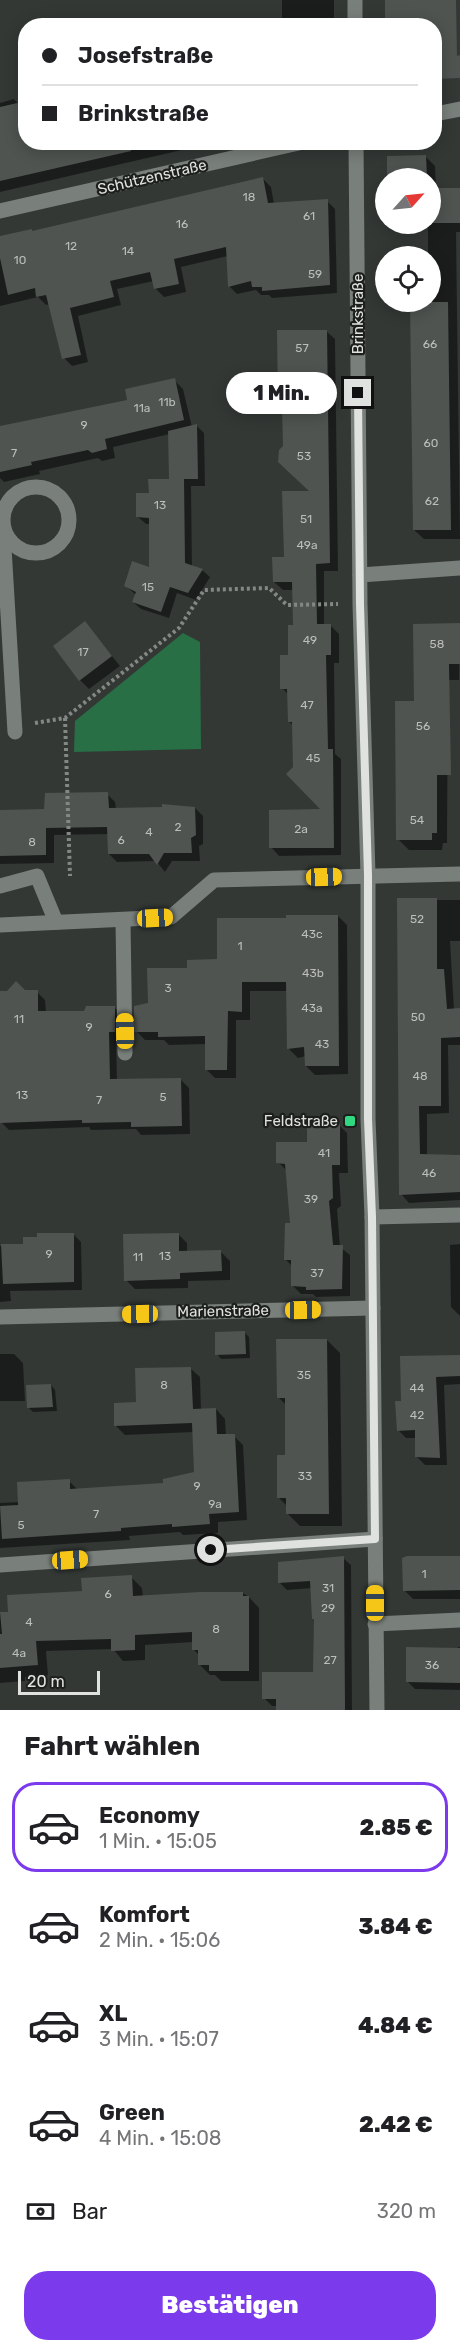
<!DOCTYPE html>
<html lang="de">
<head>
<meta charset="utf-8">
<style>
	body { margin:0; font-family:Rubik,sans-serif; background:#f2f2f2; color:#202124; height:100vh; display:flex; flex-direction:column; font-size:22px; white-space:nowrap }
	* { box-sizing:border-box; margin:0 }
	p { font-size:20px; color:#757577 }
	.icon { flex:none; width:33px; height:33px; fill:none; stroke:currentColor; stroke-width:2; stroke-linecap:round; stroke-linejoin:round }
	.map { position:relative; height:1710px; overflow:hidden }
	.details { display:flex; flex-direction:column; background:#fff; flex:1 }
	.details>* { flex:none }
	.banner { position:absolute; left:18px; top:18px; width:424px; height:132px; border-radius:24px; box-shadow:0 3px 15px #0003; display:grid; align-content:center; height:132px; padding:0 24px; background:#fff }
	.needle { width:39px; rotate:63deg }
	.fabs { position:absolute; left:375px; top:168px; display:grid; gap:12px }
	.fabs a { display:grid; place-items:center; width:66px; height:66px; border-radius:50%; background:#fff; box-shadow:0 3px 15px #0003; font-size:30px }
	.scale { position:absolute; left:18px; bottom:15px; width:82px; box-sizing:border-box; padding-left:6px; border:3px solid #dfe2df; border-top:0; font-size:16px; line-height:21px; white-space:nowrap; color:#dfe2df; -webkit-text-stroke:4px #1d1f1d; paint-order:stroke }
	.end { position:absolute; width:27px; height:27px; margin:-14px; border:8px solid #dfe2df; background:#111; box-shadow:0 0 0 3px #111 }
	.from { border-radius:50% }
	.bubble { position:absolute; height:42px; border-radius:21px; background:#fff; box-shadow:0 3px 15px #0003; font-size:20px; font-weight:800; line-height:42px; text-align:center }
	.car { position:absolute; width:18px; height:36px; margin:-18px -9px; border-radius:8px; box-shadow:0 0 4px 2px #0007; background:linear-gradient(#f5c518 24%,#345 0 40%,#f5c518 0 76%,#345 0 86%,#f5c518 0) }
	.banner b { display:flex; align-items:center; gap:21px; height:57px; font-size:22px }
	.banner b+b { border-top:2px solid #e0e0e0 }
	.banner i { width:15px; height:15px; background:#202124 }
	ul { padding:0; list-style:none }
	li { display:flex; align-items:center; gap:18px; height:90px; margin:0 12px 9px; padding:0 12px; border:3px solid transparent; border-radius:24px }
	li div { flex:1 }
	li b { display:block; font-size:22px }
	li em { font-style:normal; font-weight:800 }
	li.selected { border-color:#7c3aed }
	li>.icon { width:54px; height:54px; stroke-width:1.5 }
	h2 { padding:0 24px; font-size:27px; line-height:72px }
	.pay { display:flex; align-items:center; gap:15px; height:66px; padding:0 24px; font-size:22px }
	.pay p { margin-inline-start:auto }
	.action { display:flex; gap:12px; margin-top:auto; padding:12px 24px }
	.action a { flex:1; height:69px; border-radius:24px; background:#7c3aed; color:#fff; font-size:24px; font-weight:800; line-height:69px; text-align:center }
	.map>svg:first-child { display:block }
	.green { fill:#286f46 }
	.shadow { fill:#0007 }
	.building { fill:#4f5450 }
	.lines { fill:none; stroke-linecap:round; stroke-linejoin:round }
	.path { stroke:#848885; stroke-width:4; stroke-dasharray:3 3; stroke-linecap:butt }
	.minor { stroke:#797f7b; stroke-width:15 }
	.route { stroke:#dfe2df; stroke-width:8 }
	.poi-dot { fill:#31d882; stroke:#1d1f1d; stroke-width:2 }
	.labels { text-anchor:middle; stroke-width:4.5; stroke-linejoin:round; paint-order:stroke }
	.number-label { font-size:12px; fill:#bbbebb }
	.street-label { font-size:15px; fill:#dfe2df; stroke:#1d1f1d }
	.poi-label { font-size:15px; fill:#dfe2df; stroke:#1d1f1d; text-anchor:end }
</style>
</head>
<body>
<div class="map">
<svg width="460" height="1710" viewBox="0 0 460 1710">
	<rect width="100%" height="100%" fill="#333835"/>
	<polygon class="green" points="183,633 200,642 201,749 74,752 75,721"/>
	<g class="shadow">
		<rect x="282" y="0" width="52" height="26"/>
		<polygon points="14,99 18,104 26,142 198,142 199,146 0,192 0,103"/>
		<polygon points="388,157 426,157 435,166 436,189 460,189 460,232 456,232 460,539 424,539 414,530 411,302 430,302 430,256 428,256 428,224 430,224 430,178 389,178"/>
		<polygon points="263,179 271,187 274,204 327,201 335,209 337,293 272,298 269,295 261,295 256,290 237,294 229,286 228,256 181,267 186,292 164,297 156,289 154,281 117,289 121,305 78,316 88,362 72,366 64,358 50,304 46,305 38,297 0,306 0,240"/>
		<polygon points="326,331 335,339 338,571 324,571 324,626 330,625 339,634 339,663 334,663 335,754 341,759 341,855 279,856 271,847 324,811 294,768 294,726 289,722 289,695 282,688 295,626 293,590 283,590 274,582 312,493 284,446"/>
		<polygon points="174,380 183,389 192,427 197,426 204,433 205,486 191,486 192,567 202,570 210,577 196,600 177,593 169,618 141,609 133,602 136,595 126,586 151,569 150,524 146,524 138,517 150,494 170,480 170,434 113,447 115,458 102,461 98,458 39,471 40,474 4,482 0,478 0,428 129,401"/>
		<polygon points="85,623 120,666 89,689 80,680"/>
		<polygon points="460,625 459,680 448,680 447,843 443,843 442,850 409,850 398,839 416,703"/>
		<polygon points="107,794 115,802 116,809 195,808 203,816 203,844 199,846 200,861 172,861 165,872 156,861 117,862 109,854 109,834 54,835 54,863 0,864 0,812 45,811"/>
		<polygon points="398,900 460,900 460,941 450,941 454,1010 460,1010 460,1045 448,1045 449,1113 427,1114 427,1156 460,1155 460,1200 409,1203 401,1194"/>
		<polygon points="338,916 347,925 348,1074 315,1075 306,1066 306,1056 298,1058 289,1049 288,991 250,991 250,1020 236,1020 236,1078 215,1078 206,1069 206,1044 169,1045 164,1040 145,1040 136,1031 149,1005 189,969 219,961 288,919"/>
		<polygon points="25,992 37,992 45,1000 46,1013 84,1012 114,1007 122,1015 122,1039 116,1039 117,1081 181,1080 189,1088 190,1134 141,1135 136,1129 91,1130 89,1127 9,1130 1,1122"/>
		<polygon points="339,1125 347,1133 348,1173 339,1173 341,1206 337,1209 340,1247 350,1255 350,1296 316,1297 313,1294 301,1294 293,1286 293,1267 285,1259 291,1225 286,1170 278,1162"/>
		<polygon points="73,1234 81,1242 82,1290 10,1291 11,1301 0,1302 0,1246 24,1245"/>
		<polygon points="178,1234 187,1243 187,1253 221,1252 230,1261 230,1280 188,1281 188,1288 135,1289 126,1280"/>
		<polygon points="460,1244 460,1316 451,1307 450,1245"/>
		<polygon points="245,1333 249,1337 250,1358 221,1359 217,1354"/>
		<polygon points="327,1340 340,1353 342,1526 300,1526 287,1513 287,1506 279,1498 286,1456 286,1405 278,1397"/>
		<polygon points="0,1354 14,1354 23,1363 25,1401 0,1401"/>
		<polygon points="460,1357 460,1384 444,1385 447,1465 425,1465 417,1457 417,1438 406,1438 398,1430 402,1402"/>
		<polygon points="190,1368 200,1377 201,1410 216,1409 225,1419 226,1436 234,1436 243,1445 247,1520 218,1522 218,1533 183,1535 180,1532 129,1536 130,1540 0,1548 0,1503 20,1502 69,1481 78,1490 165,1485 195,1473 194,1432 125,1435 116,1426 138,1403"/>
		<polygon points="51,1385 55,1390 57,1411 33,1412 29,1408"/>
		<polygon points="343,1558 351,1565 352,1710 278,1710 278,1706 272,1706 264,1698 315,1673 315,1621 313,1618 312,1588 287,1590 280,1583"/>
		<polygon points="460,1558 460,1599 413,1599 404,1590"/>
		<polygon points="131,1577 142,1588 143,1597 243,1593 249,1597 259,1608 259,1681 221,1681 215,1675 210,1675 200,1665 200,1656 194,1650 194,1642 145,1645 145,1660 123,1661 113,1649 46,1651 48,1675 25,1677 25,1681 0,1683 0,1614 10,1613"/>
		<polygon points="458,1647 460,1647 460,1690 415,1689 407,1681 458,1650"/>
	</g>
	<g class="building">
		<polygon points="385,0 456,0 457,56 460,55 460,78 435,79 435,26 385,26"/>
		<polygon points="26,101 26,142 130,142 131,151 0,181 0,107"/>
		<polygon points="426,155 427,178 387,178 387,156"/>
		<polygon points="263,177 268,203 328,199 330,285 262,291 262,287 252,287 251,281 228,287 226,247 174,259 179,284 154,289 150,272 110,281 114,297 70,308 81,355 62,359 46,295 36,297 35,288 8,295 0,258 0,236 32,229 32,231"/>
		<rect x="430" y="188" width="30" height="35"/>
		<polygon points="410,302 448,302 451,530 413,530"/>
		<polygon points="277,330 327,330 330,563 316,564 317,624 331,624 331,655 326,655 328,749 333,749 334,848 269,848 269,810 320,809 286,774 293,767 292,722 288,722 287,689 280,689 280,655 288,655 288,625 293,625 292,582 273,582 272,557 284,557 282,491 309,491 278,462 279,450 283,446 282,408 278,404"/>
		<polygon points="175,378 184,420 105,439 107,449 92,453 88,450 31,462 32,465 0,472 0,426 127,400 125,389"/>
		<polygon points="197,424 198,479 184,479 185,563 203,569 188,593 170,587 161,612 132,602 136,592 124,586 132,561 149,567 149,518 136,517 136,493 149,493 148,479 169,479 168,431"/>
		<polygon points="85,621 112,656 79,681 53,646"/>
		<polygon points="460,623 460,664 449,664 451,775 437,775 437,833 432,833 432,840 396,840 395,701 414,701 413,624"/>
		<polygon points="108,792 109,808 162,807 162,804 195,807 196,835 191,838 192,853 164,853 157,865 149,854 108,854 107,827 46,828 46,855 0,856 0,810 44,809 45,793"/>
		<polygon points="397,898 437,898 437,969 444,969 447,1009 460,1008 460,1037 441,1038 441,1106 419,1106 420,1154 460,1155 460,1192 399,1195"/>
		<polygon points="286,915 338,915 339,1066 305,1066 304,1047 287,1049 286,982 242,982 242,1012 228,1011 227,1070 205,1070 205,1036 158,1037 158,1032 134,1032 134,1006 148,1003 147,968 187,968 187,960 217,959 217,918 286,918"/>
		<polygon points="16,981 25,990 38,990 38,1011 84,1011 86,1006 115,1006 115,1032 109,1032 110,1079 181,1078 182,1126 131,1127 131,1122 82,1123 82,1120 0,1123 0,991 7,991"/>
		<polygon points="307,1124 340,1124 340,1165 332,1165 333,1198 329,1201 333,1245 343,1245 342,1289 306,1290 306,1287 291,1286 291,1260 284,1260 285,1223 290,1223 285,1164 276,1163 276,1142 307,1142"/>
		<polygon points="37,1233 74,1233 74,1282 3,1284 1,1244 23,1244 23,1237 37,1237"/>
		<polygon points="179,1233 179,1251 221,1250 222,1271 180,1273 180,1279 124,1281 123,1234"/>
		<polygon points="245,1331 246,1354 215,1355 215,1332"/>
		<polygon points="276,1339 327,1339 329,1514 286,1514 286,1498 277,1498 277,1455 285,1455 285,1398 277,1398"/>
		<polygon points="460,1355 460,1376 436,1377 440,1458 415,1457 415,1430 397,1431 395,1401 401,1401 400,1356"/>
		<polygon points="191,1367 193,1409 216,1408 217,1434 235,1434 239,1512 209,1514 210,1524 172,1527 172,1524 121,1528 121,1531 2,1539 0,1506 18,1505 17,1482 70,1479 70,1489 163,1483 163,1479 194,1472 192,1423 114,1426 114,1403 136,1402 135,1368"/>
		<polygon points="51,1384 53,1407 27,1408 26,1385"/>
		<polygon points="344,1556 345,1710 276,1710 276,1699 262,1699 262,1672 313,1672 314,1619 312,1619 310,1581 278,1583 278,1562"/>
		<polygon points="407,1556 460,1556 460,1590 403,1591 402,1558"/>
		<polygon points="132,1575 133,1596 200,1592 243,1592 243,1596 249,1596 249,1671 209,1671 209,1665 198,1665 198,1650 192,1650 192,1632 135,1635 135,1650 111,1651 111,1639 36,1641 38,1665 0,1668 0,1634 2,1634 0,1612 8,1612 7,1595 82,1591 81,1578"/>
		<polygon points="406,1647 460,1648 460,1683 406,1682"/>
	</g>
	<g class="lines">
		<g class="path">
			<polyline points="65,718 70,876"/>
			<polyline points="35,723 65,718 179,628 204,590 269,588 287,605 338,604"/>
		</g>
		<g class="minor">
			<polyline points="355,0 355,26"/>
			<polyline points="435,114 460,109"/>
			<polyline points="356,142 360,604 368,875 368,1119 372,1217 377,1710"/>
			<polyline points="0,211 303,142"/>
			<circle cx="36" cy="520" r="33"/>
			<polyline points="3,531 15,732"/>
			<polyline points="360,575 460,568"/>
			<polyline points="0,886 37,876 56,922"/>
			<polyline points="123,920 125,1053"/>
			<polyline points="0,925 171,917 214,880 460,874"/>
			<polyline points="372,1217 460,1215"/>
			<polyline points="0,1317 373,1308"/>
			<polyline points="0,1565 375,1539"/>
			<polyline points="375,1624 460,1620"/>
		</g>
	</g>
	<g class="lines">
		<polyline class="route" points="211,1550 375,1539 372,1217 368,1119 368,875 360,604 358,393"/>
	</g>
	<rect class="poi-dot" x="344" y="1115" width="12" height="12" rx="3"/>
	<g class="labels">
		<g class="number-label">
			<text x="249" y="201">18</text>
			<text x="309" y="220">61</text>
			<text x="182" y="228">16</text>
			<text x="71" y="250">12</text>
			<text x="128" y="255">14</text>
			<text x="20" y="264">10</text>
			<text x="315" y="278">59</text>
			<text x="430" y="348">66</text>
			<text x="302" y="352">57</text>
			<text x="167" y="406">11b</text>
			<text x="142" y="412">11a</text>
			<text x="84" y="429">9</text>
			<text x="431" y="447">60</text>
			<text x="14" y="457">7</text>
			<text x="304" y="460">53</text>
			<text x="432" y="505">62</text>
			<text x="160" y="509">13</text>
			<text x="306" y="523">51</text>
			<text x="307" y="549">49a</text>
			<text x="148" y="591">15</text>
			<text x="310" y="644">49</text>
			<text x="437" y="648">58</text>
			<text x="83" y="656">17</text>
			<text x="307" y="709">47</text>
			<text x="423" y="730">56</text>
			<text x="313" y="762">45</text>
			<text x="417" y="824">54</text>
			<text x="178" y="831">2</text>
			<text x="301" y="833">2a</text>
			<text x="149" y="836">4</text>
			<text x="121" y="844">6</text>
			<text x="32" y="846">8</text>
			<text x="417" y="923">52</text>
			<text x="312" y="938">43c</text>
			<text x="240" y="950">1</text>
			<text x="313" y="977">43b</text>
			<text x="168" y="992">3</text>
			<text x="312" y="1012">43a</text>
			<text x="418" y="1021">50</text>
			<text x="19" y="1023">11</text>
			<text x="89" y="1031">9</text>
			<text x="322" y="1048">43</text>
			<text x="420" y="1080">48</text>
			<text x="22" y="1099">13</text>
			<text x="163" y="1101">5</text>
			<text x="99" y="1104">7</text>
			<text x="324" y="1157">41</text>
			<text x="429" y="1177">46</text>
			<text x="311" y="1203">39</text>
			<text x="49" y="1258">9</text>
			<text x="165" y="1260">13</text>
			<text x="138" y="1261">11</text>
			<text x="317" y="1277">37</text>
			<text x="304" y="1379">35</text>
			<text x="164" y="1389">8</text>
			<text x="417" y="1392">44</text>
			<text x="417" y="1419">42</text>
			<text x="305" y="1480">33</text>
			<text x="197" y="1490">9</text>
			<text x="215" y="1508">9a</text>
			<text x="96" y="1518">7</text>
			<text x="21" y="1529">5</text>
			<text x="424" y="1578">1</text>
			<text x="328" y="1592">31</text>
			<text x="108" y="1598">6</text>
			<text x="328" y="1612">29</text>
			<text x="29" y="1626">4</text>
			<text x="216" y="1633">8</text>
			<text x="19" y="1657">4a</text>
			<text x="330" y="1664">27</text>
			<text x="432" y="1669">36</text>
		</g>
		<g class="street-label">
			<text transform="translate(152 177) rotate(-13)" y="5">Schützenstraße</text>
			<text transform="translate(358 314) rotate(-90)" y="5">Brinkstraße</text>
			<text transform="translate(223 1311) rotate(-1)" y="5">Marienstraße</text>
		</g>
		<g class="poi-label">
			<text x="338" y="1126">Feldstraße</text>
		</g>
	</g>
</svg>
<div class="fabs">
<a><svg class="needle" viewBox="-14 -14 28 28"><path d="M0-13l5 13h-10z" fill="#e53935"/><path d="M0 13l5-13h-10z" fill="#757577"/></svg></a>
<a><svg class="icon" aria-label="locate" viewBox="0 0 24 24"><circle cx="12" cy="12" r="6"/><path d="M12 2v4M12 18v4M2 12h4M18 12h4"/></svg></a>
</div>
<div class="scale">20 m</div>
<i class="end from" style="left:211px;top:1550px"></i>
<i class="end" style="left:358px;top:393px"></i>
<div class="bubble" style="left:226px;top:372px;width:111px">1 Min.</div>
<i class="car" style="left:324px;top:877px;rotate:88deg"></i>
<i class="car" style="left:155px;top:918px;rotate:87deg"></i>
<i class="car" style="left:125px;top:1031px;rotate:359deg"></i>
<i class="car" style="left:303px;top:1310px;rotate:89deg"></i>
<i class="car" style="left:140px;top:1314px;rotate:269deg"></i>
<i class="car" style="left:70px;top:1560px;rotate:86deg"></i>
<i class="car" style="left:375px;top:1603px;rotate:0deg"></i>
<div class="banner">
<b><i class="from"></i>Josefstraße</b>
<b><i></i>Brinkstraße</b>
</div>
</div>
<section class="details">
<h2>Fahrt wählen</h2>
<ul>
<li class="selected"><svg class="icon" aria-label="car" viewBox="0 0 24 24"><path d="M5 17H2v-5l4-1 3-4h7l3 4 3 1v5h-3M9 17h6M6 11h13"/><circle cx="7" cy="17" r="2"/><circle cx="17" cy="17" r="2"/></svg><div><b>Economy</b><p>1 Min. · 15:05</p></div><em>2.85 €</em></li>
<li><svg class="icon" aria-label="car" viewBox="0 0 24 24"><path d="M5 17H2v-5l4-1 3-4h7l3 4 3 1v5h-3M9 17h6M6 11h13"/><circle cx="7" cy="17" r="2"/><circle cx="17" cy="17" r="2"/></svg><div><b>Komfort</b><p>2 Min. · 15:06</p></div><em>3.84 €</em></li>
<li><svg class="icon" aria-label="car" viewBox="0 0 24 24"><path d="M5 17H2v-5l4-1 3-4h7l3 4 3 1v5h-3M9 17h6M6 11h13"/><circle cx="7" cy="17" r="2"/><circle cx="17" cy="17" r="2"/></svg><div><b>XL</b><p>3 Min. · 15:07</p></div><em>4.84 €</em></li>
<li><svg class="icon" aria-label="car" viewBox="0 0 24 24"><path d="M5 17H2v-5l4-1 3-4h7l3 4 3 1v5h-3M9 17h6M6 11h13"/><circle cx="7" cy="17" r="2"/><circle cx="17" cy="17" r="2"/></svg><div><b>Green</b><p>4 Min. · 15:08</p></div><em>2.42 €</em></li>
</ul>
<div class="pay"><svg class="icon" aria-label="cash" viewBox="0 0 24 24"><path d="M3 7h18v10H3z"/><circle cx="12" cy="12" r="2"/></svg>Bar<p>320 m</p></div>
<div class="action"><a>Bestätigen</a></div>
</section>
</body>
</html>
